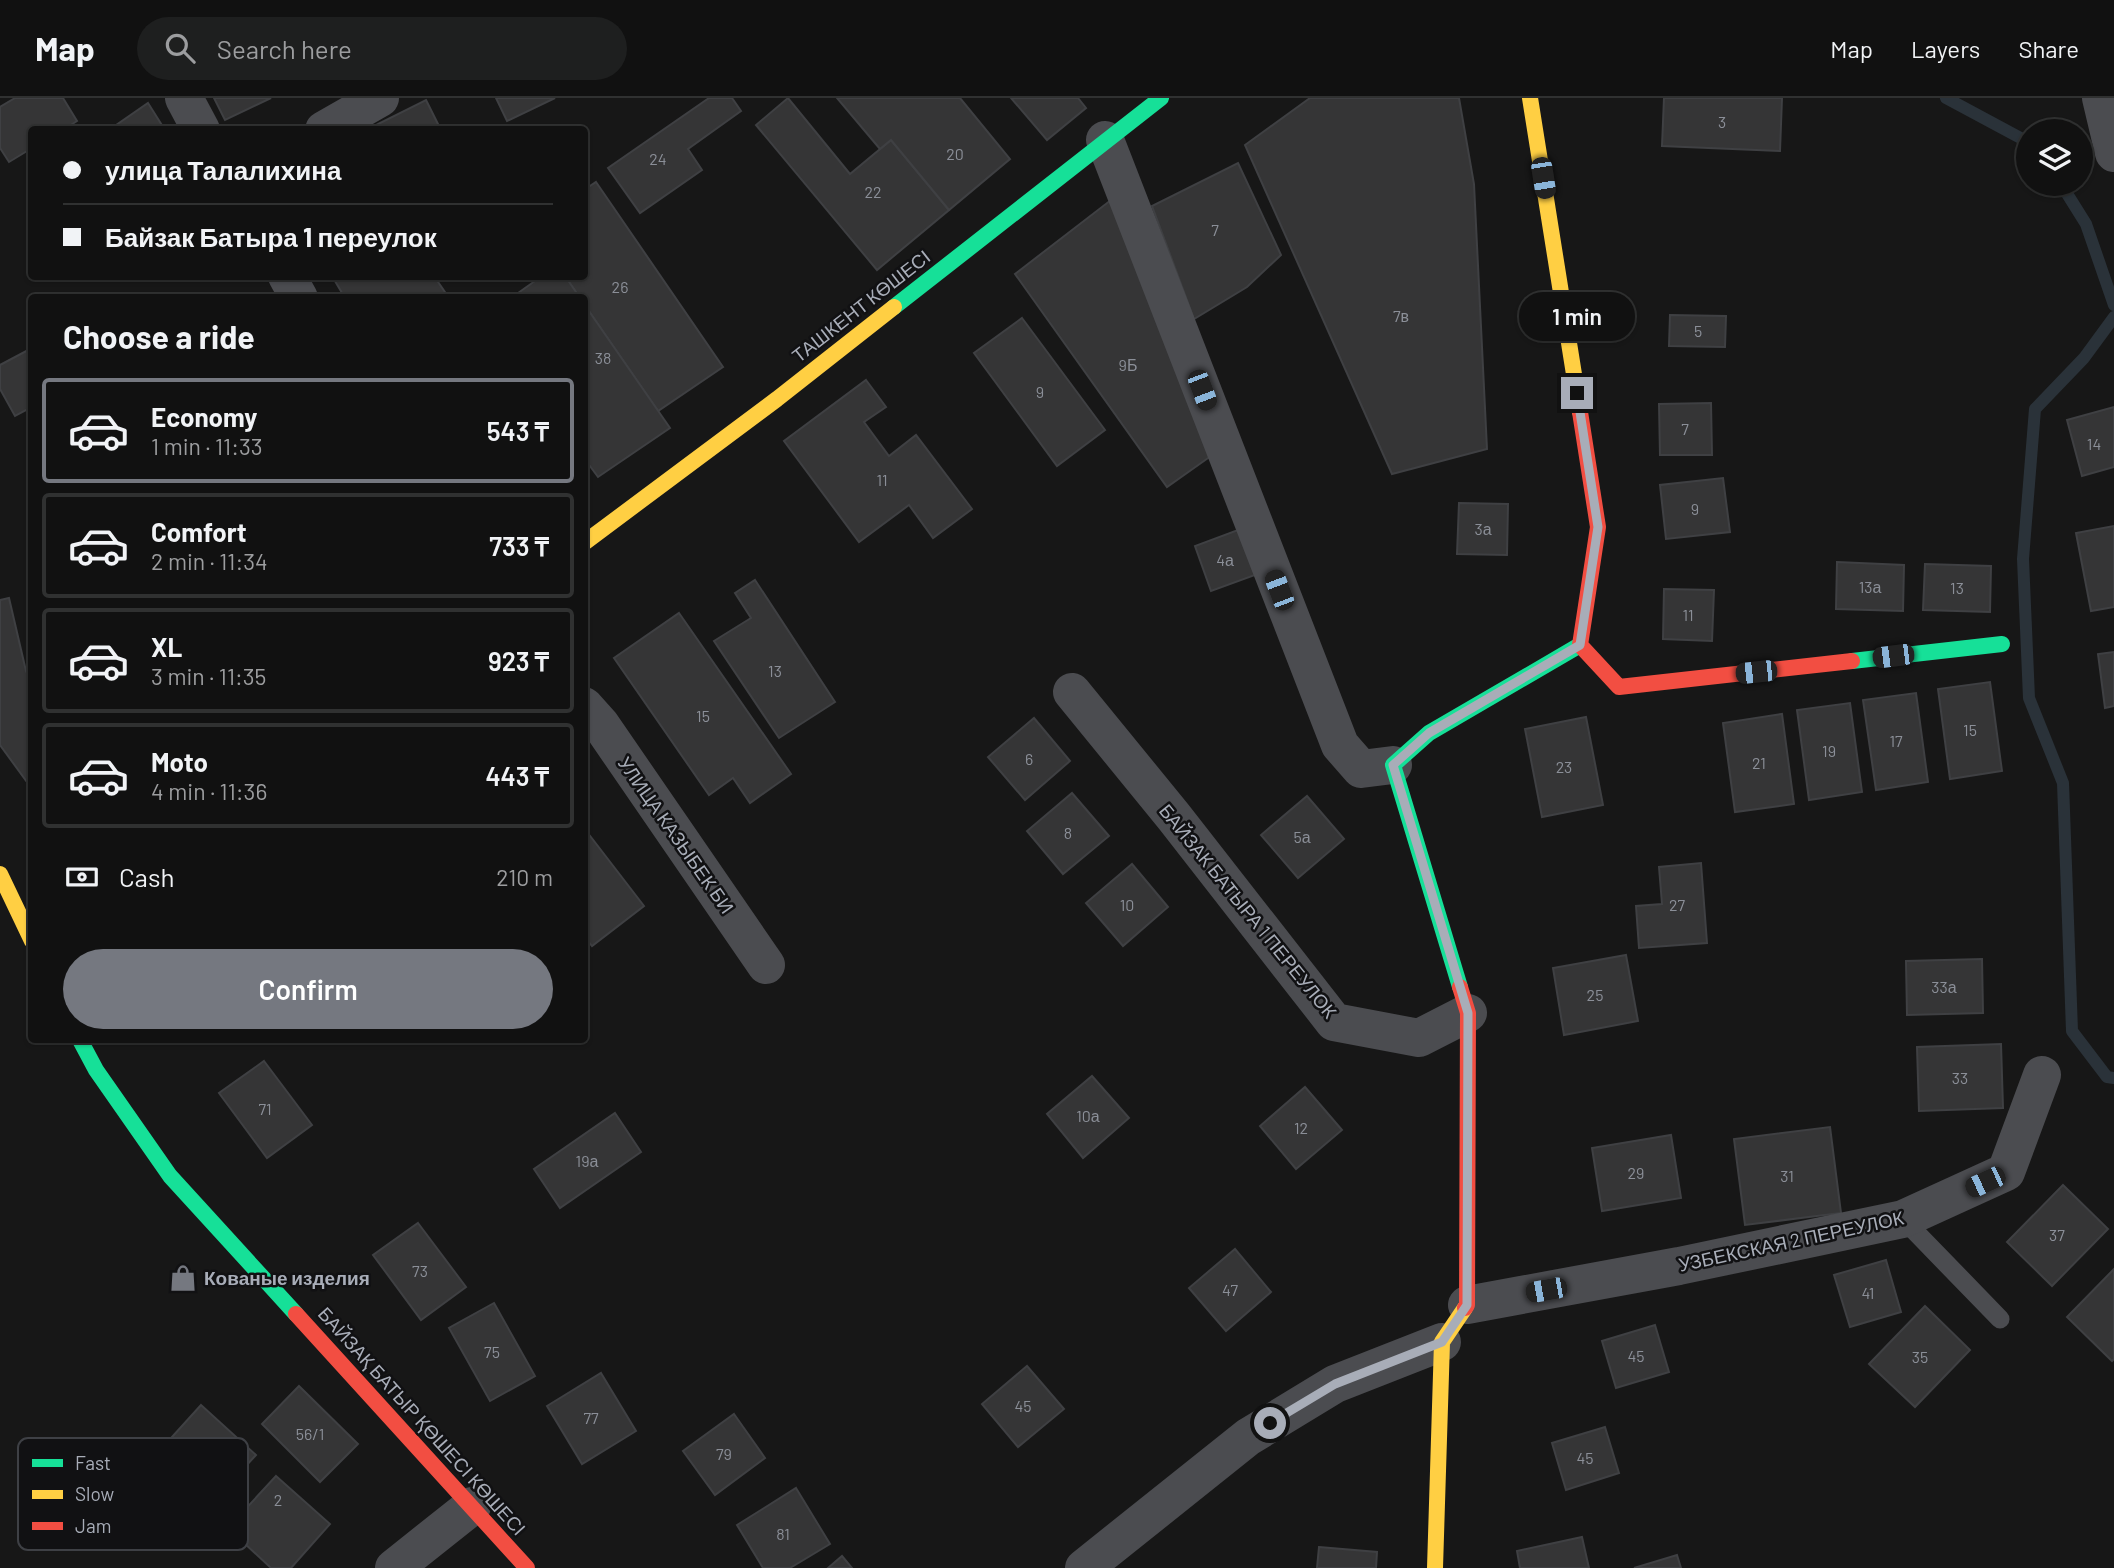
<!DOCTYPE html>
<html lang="en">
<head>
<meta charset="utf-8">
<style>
	body { margin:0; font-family:Barlow,sans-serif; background:#1e1f1f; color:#f1f3f6; height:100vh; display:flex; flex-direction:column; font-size:26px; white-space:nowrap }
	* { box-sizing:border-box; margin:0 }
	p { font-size:23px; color:#9c9d9f }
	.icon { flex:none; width:38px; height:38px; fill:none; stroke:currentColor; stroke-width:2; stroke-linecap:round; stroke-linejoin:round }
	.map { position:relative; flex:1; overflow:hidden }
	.panel { position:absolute; left:28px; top:196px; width:560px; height:749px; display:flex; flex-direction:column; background:#111; border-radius:7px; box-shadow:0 2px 5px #0004,0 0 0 2px #303131 }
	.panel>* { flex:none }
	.top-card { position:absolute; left:28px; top:28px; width:560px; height:154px; border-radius:7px; box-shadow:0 2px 5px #0004,0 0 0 2px #303131; display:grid; align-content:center; height:154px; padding:0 35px; background:#111 }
	.controls { position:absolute; left:2016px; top:21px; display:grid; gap:14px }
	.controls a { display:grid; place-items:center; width:77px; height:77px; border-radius:50%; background:#111; box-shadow:0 2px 5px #0004,0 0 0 2px #303131; font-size:35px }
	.end { position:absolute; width:32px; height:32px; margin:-16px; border:9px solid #a8adb8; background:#111; box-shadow:0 0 0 4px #111 }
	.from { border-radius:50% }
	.bubble { position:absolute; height:49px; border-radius:24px; background:#111; box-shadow:0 2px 5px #0004,0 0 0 2px #303131; font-size:23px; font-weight:600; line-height:49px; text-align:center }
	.car { position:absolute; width:21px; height:42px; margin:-21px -10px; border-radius:9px; box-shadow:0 0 5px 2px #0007; background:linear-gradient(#222 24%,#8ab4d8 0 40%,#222 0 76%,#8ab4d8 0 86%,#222 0) }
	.top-card b { display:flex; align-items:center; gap:24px; height:66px; font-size:26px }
	.top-card b+b { border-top:2px solid #303131 }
	.top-card i { width:18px; height:18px; background:#f1f3f6 }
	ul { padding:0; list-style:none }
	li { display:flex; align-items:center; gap:21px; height:105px; margin:0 14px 10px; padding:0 21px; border:4px solid #303131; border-radius:7px }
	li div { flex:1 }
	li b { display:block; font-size:26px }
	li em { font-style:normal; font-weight:600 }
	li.on { border-color:#757880 }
	li>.icon { width:63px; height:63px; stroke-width:1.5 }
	h2 { padding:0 35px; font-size:32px; line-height:84px }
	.pay { display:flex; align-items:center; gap:18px; height:77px; padding:0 35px; font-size:26px }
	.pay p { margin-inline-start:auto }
	.cta { display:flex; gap:14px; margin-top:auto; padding:14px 35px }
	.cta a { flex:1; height:80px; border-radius:42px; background:#757880; color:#fff; font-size:28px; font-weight:600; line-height:80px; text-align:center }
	header { display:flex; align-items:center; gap:42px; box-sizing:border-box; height:98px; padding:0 35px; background:#111; border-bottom:2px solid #303131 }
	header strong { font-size:33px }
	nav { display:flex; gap:38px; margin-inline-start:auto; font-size:24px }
	.search { width:490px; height:63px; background:#1e1f1f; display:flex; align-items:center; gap:18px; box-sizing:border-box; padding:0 24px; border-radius:38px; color:#9c9d9f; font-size:26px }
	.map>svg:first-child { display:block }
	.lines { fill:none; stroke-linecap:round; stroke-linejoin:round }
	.stream { stroke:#2a3239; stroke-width:12 }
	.building { fill:#353536; stroke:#3f4043; stroke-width:2 }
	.lane { stroke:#4b4c50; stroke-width:19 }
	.street { stroke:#4b4c50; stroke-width:38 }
	.fast { stroke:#16e098; stroke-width:16 }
	.slow { stroke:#ffcf43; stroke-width:16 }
	.jam { stroke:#f24e42; stroke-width:16 }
	.route { stroke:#a8adb8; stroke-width:9 }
	.labels { text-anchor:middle; stroke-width:5; stroke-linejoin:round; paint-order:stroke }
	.number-label { font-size:16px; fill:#8b8f98 }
	.street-label { font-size:19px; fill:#a8adb8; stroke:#111113 }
	.poi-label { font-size:19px; font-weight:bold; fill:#a8adb8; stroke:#111113; text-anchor:start }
	.key { fill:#111113; stroke:#3e4045; stroke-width:2 }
	.key-label { font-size:19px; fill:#a8adb8 }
</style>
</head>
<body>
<header>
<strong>Map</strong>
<div class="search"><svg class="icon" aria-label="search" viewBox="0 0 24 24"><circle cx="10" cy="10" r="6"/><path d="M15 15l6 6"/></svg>Search here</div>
<nav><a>Map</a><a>Layers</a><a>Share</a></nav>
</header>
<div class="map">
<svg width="2114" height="1470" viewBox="0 0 2114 1470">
	<rect width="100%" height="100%" fill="#171717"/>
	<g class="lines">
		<g class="stream">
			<polyline points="1946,0 2028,44"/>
			<polyline points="2061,86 2086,126 2114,207"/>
			<polyline points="2114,219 2084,260 2035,311 2023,461 2029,600 2063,685 2072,933 2107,979 2114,980"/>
		</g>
	</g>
	<g class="building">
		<polygon points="15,0 63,0 77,23 63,32 32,32 32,50 9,64 0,50 0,9"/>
		<polygon points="214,0 271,0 225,22"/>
		<polygon points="496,0 555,0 507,23"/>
		<polygon points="709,0 732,0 741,13 688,51 702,72 640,115 608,70"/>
		<polygon points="788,0 850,76 891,42 949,112 877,172 756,27"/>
		<polygon points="837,0 960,0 1010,61 949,112 891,42 880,51"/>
		<polygon points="1011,0 1078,0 1086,10 1047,42"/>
		<polygon points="1310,0 1459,0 1474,86 1487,351 1392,376 1245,47"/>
		<polygon points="1664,0 1782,0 1780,53 1662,48"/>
		<polygon points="426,2 441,32 373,32 372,29"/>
		<polygon points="148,5 165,32 109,32"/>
		<polygon points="1238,65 1281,157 1247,189 1194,221 1152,108"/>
		<polygon points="596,84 723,269 658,313 584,206 584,200 580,200 565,178 584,178 584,92"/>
		<polygon points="1111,102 1211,358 1167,389 1015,176"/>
		<polygon points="332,178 434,178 449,200 345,200"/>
		<polygon points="542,178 565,178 580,200 511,200"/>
		<polygon points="584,206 670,330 598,379 584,360"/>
		<polygon points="1670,217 1726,218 1725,249 1669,248"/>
		<polygon points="1022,220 1105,332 1057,368 974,255"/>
		<polygon points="32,250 32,309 15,318 0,291 0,267"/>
		<polygon points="866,282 886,309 864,324 889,358 916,337 972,411 933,440 909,407 859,444 784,343"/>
		<polygon points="1711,305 1712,357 1660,357 1659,306"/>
		<polygon points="2114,309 2114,369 2082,378 2067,322"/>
		<polygon points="1723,380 1730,434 1666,441 1660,387"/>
		<polygon points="1459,405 1508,406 1507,457 1457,456"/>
		<polygon points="2114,428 2114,509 2091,513 2076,435"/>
		<polygon points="1238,432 1255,477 1211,493 1195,448"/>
		<polygon points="1837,464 1904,467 1903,513 1836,511"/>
		<polygon points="1925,466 1991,468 1990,514 1923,512"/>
		<polygon points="755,482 835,604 779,640 714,543 751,520 735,495"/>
		<polygon points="1664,491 1714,492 1712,543 1663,541"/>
		<polygon points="9,500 26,573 32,569 32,691 0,647 0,502"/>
		<polygon points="679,515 791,676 750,705 733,680 709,697 614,560"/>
		<polygon points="2114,554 2114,608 2105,610 2098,556"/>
		<polygon points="1990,584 2002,673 1950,681 1938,591"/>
		<polygon points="1916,595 1928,684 1876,692 1863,602"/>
		<polygon points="1850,605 1862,694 1809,702 1797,612"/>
		<polygon points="1782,616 1794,706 1735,714 1723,625"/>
		<polygon points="1586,619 1603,707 1542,719 1525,631"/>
		<polygon points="1034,620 1070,663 1025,702 988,659"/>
		<polygon points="1072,695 1109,738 1063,776 1027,733"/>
		<polygon points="1307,698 1344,741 1298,780 1261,737"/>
		<polygon points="584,730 644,808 592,848 584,838"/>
		<polygon points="1701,765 1707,845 1639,850 1636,808 1662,806 1659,769"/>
		<polygon points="1132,766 1168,809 1123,848 1086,805"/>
		<polygon points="1626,857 1638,923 1564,937 1553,870"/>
		<polygon points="1982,861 1983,915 1907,917 1906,863"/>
		<polygon points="2001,946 2003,1010 1919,1013 1917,949"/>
		<polygon points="264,963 312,1027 267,1060 219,995"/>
		<polygon points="1092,978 1129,1020 1083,1060 1047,1016"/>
		<polygon points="1305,989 1342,1032 1296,1071 1260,1028"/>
		<polygon points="615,1015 641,1054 560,1110 534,1071"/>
		<polygon points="1830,1029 1841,1115 1745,1127 1734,1041"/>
		<polygon points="1671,1037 1681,1100 1602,1113 1592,1050"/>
		<polygon points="2063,1087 2108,1131 2052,1188 2007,1144"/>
		<polygon points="418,1125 466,1189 421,1222 373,1157"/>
		<polygon points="1235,1151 1271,1194 1226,1233 1189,1190"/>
		<polygon points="1886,1162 1901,1214 1850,1229 1834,1177"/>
		<polygon points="2114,1171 2114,1261 2112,1263 2067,1219"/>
		<polygon points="494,1205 535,1278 490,1303 449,1230"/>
		<polygon points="1925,1208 1970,1252 1915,1309 1869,1266"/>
		<polygon points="1655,1227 1669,1274 1616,1290 1602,1243"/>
		<polygon points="1027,1268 1064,1311 1018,1349 982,1306"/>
		<polygon points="601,1275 636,1333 582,1366 547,1308"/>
		<polygon points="299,1288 358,1346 320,1384 262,1326"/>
		<polygon points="201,1307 256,1357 208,1409 153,1360"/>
		<polygon points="734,1316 765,1360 715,1397 683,1353"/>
		<polygon points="1605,1329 1619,1375 1566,1392 1552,1345"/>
		<polygon points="276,1378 330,1426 291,1470 271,1470 228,1430"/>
		<polygon points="796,1390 830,1446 790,1470 763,1470 737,1427"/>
		<polygon points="1582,1439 1589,1470 1520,1470 1517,1453"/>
		<polygon points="1319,1449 1377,1454 1376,1470 1317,1470"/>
		<polygon points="1677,1457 1681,1470 1634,1470"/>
		<polygon points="842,1458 852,1470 828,1470"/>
	</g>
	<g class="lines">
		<polyline class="lane" points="1903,1121 2000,1221"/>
		<g class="street">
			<polyline points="184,0 201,32"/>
			<polyline points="2101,0 2114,55"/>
			<polyline points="324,32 380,0"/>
			<polyline points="1105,42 1340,647 1361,671 1393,667"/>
			<polyline points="287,178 299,200"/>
			<polyline points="1072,594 1174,719 1334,924 1419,940 1468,915"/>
			<polyline points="584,608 601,627 766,867"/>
			<polyline points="1467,1207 1679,1168 1903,1121 2006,1074 2042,977"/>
			<polyline points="394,1470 472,1408"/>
			<polyline points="1084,1470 1248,1339 1335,1286 1442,1244"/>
		</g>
		<g class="fast">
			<polyline points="894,209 1161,0"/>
			<polyline points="1852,563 2002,546"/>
			<polyline points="1460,889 1393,667 1429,635 1580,547"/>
			<polyline points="80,942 96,972 170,1078 296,1216"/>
		</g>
		<g class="slow">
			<polyline points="1530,0 1580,314"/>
			<polyline points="584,445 777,301 894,209"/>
			<polyline points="0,776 32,843"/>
			<polyline points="1435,1470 1442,1244 1465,1210"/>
		</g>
		<g class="jam">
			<polyline points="1580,314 1598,429 1580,547 1619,589 1852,563"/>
			<polyline points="1460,889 1468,915 1467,1207 1465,1210"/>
			<polyline points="296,1216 527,1470"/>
		</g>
	</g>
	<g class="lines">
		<polyline class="route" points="1270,1325 1335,1286 1442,1244 1467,1207 1468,915 1393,667 1429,635 1580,547 1598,429 1577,295"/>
	</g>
	<defs>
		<symbol id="shop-bare" viewBox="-9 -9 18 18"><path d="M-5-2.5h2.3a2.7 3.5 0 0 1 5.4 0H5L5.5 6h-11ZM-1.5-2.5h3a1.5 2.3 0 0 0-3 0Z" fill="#757880" stroke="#111113" stroke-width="2.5" paint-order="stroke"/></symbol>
	</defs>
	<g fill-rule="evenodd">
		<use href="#shop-bare" x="164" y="1161" width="38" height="38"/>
	</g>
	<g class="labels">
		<g class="number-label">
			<text x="1722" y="30">3</text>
			<text x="955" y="62">20</text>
			<text x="658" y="67">24</text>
			<text x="873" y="100">22</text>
			<text x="1215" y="138">7</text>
			<text x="620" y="195">26</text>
			<text x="1401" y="224">7в</text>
			<text x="1698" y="239">5</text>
			<text x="603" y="266">38</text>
			<text x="1128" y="273">9Б</text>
			<text x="1040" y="300">9</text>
			<text x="1685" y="337">7</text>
			<text x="2094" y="352">14</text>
			<text x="882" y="388">11</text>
			<text x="1695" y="417">9</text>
			<text x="1483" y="437">3а</text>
			<text x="1225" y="468">4а</text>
			<text x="1870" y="495">13а</text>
			<text x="1957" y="496">13</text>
			<text x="1688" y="523">11</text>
			<text x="775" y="579">13</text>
			<text x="703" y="624">15</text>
			<text x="1970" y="638">15</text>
			<text x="1896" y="649">17</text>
			<text x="1829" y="659">19</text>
			<text x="1029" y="667">6</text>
			<text x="1759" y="671">21</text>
			<text x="1564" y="675">23</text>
			<text x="1068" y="741">8</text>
			<text x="1302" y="745">5а</text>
			<text x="1127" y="813">10</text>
			<text x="1677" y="813">27</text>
			<text x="1944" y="895">33а</text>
			<text x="1595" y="903">25</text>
			<text x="1960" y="986">33</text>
			<text x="265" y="1017">71</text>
			<text x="1088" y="1024">10а</text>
			<text x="1301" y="1036">12</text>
			<text x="587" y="1069">19а</text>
			<text x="1636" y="1081">29</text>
			<text x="1787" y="1084">31</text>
			<text x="2057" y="1143">37</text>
			<text x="420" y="1179">73</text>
			<text x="1230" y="1198">47</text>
			<text x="1868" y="1201">41</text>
			<text x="492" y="1260">75</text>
			<text x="1636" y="1264">45</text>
			<text x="1920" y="1265">35</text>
			<text x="1023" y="1314">45</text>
			<text x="591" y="1326">77</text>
			<text x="310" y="1342">56/1</text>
			<text x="724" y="1362">79</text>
			<text x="1585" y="1366">45</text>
			<text x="278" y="1408">2</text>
			<text x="783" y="1442">81</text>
		</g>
		<g class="street-label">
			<text transform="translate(861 208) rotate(-38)" y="7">ТАШКЕНТ КӨШЕСІ</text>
			<text transform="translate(676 737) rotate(55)" y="7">УЛИЦА КАЗЫБЕК БИ</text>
			<text transform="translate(1248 813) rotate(51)" y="7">БАЙЗАК БАТЫРА 1 ПЕРЕУЛОК</text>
			<text transform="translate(1791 1143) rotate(-12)" y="7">УЗБЕКСКАЯ 2 ПЕРЕУЛОК</text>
			<text transform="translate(422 1323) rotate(48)" y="7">БАЙЗАҚ БАТЫР ҚӨШЕСІ КӨШЕСІ</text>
		</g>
		<g class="poi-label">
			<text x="204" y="1187">Кованые изделия</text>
		</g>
	</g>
	<rect x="18" y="1340" width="230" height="112" rx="10" class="key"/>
	<rect x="32" y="1361" width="31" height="8" fill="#16e098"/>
	<rect x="32" y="1392" width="31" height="9" fill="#ffcf43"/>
	<rect x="32" y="1424" width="31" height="8" fill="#f24e42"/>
	<g class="key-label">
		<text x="75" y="1372">Fast</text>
		<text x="75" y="1403">Slow</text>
		<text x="75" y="1435">Jam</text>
	</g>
</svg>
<div class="controls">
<a><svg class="icon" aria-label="layers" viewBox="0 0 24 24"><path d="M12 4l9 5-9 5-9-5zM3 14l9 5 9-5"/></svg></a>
</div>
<i class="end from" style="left:1270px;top:1325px"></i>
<i class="end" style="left:1577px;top:295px"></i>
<div class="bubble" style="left:1519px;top:194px;width:116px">1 min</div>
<i class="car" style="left:1543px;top:80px;rotate:171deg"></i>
<i class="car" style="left:1202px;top:292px;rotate:159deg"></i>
<i class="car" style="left:1279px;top:492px;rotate:339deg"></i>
<i class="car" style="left:1893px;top:558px;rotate:263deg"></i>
<i class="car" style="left:1756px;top:574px;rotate:264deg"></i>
<i class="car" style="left:1985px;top:1084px;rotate:245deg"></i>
<i class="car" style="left:1546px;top:1192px;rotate:260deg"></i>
<div class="top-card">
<b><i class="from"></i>улица Талалихина</b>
<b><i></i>Байзак Батыра 1 переулок</b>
</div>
<section class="panel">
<h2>Choose a ride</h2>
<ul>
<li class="on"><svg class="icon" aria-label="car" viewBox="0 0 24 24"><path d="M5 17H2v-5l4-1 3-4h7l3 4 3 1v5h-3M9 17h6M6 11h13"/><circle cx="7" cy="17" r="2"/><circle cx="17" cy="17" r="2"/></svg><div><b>Economy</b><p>1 min · 11:33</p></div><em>543 ₸</em></li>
<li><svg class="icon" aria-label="car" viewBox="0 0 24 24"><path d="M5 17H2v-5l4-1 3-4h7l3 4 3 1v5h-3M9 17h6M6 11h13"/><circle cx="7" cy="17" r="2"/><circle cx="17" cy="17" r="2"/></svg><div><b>Comfort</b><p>2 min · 11:34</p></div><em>733 ₸</em></li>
<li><svg class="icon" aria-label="car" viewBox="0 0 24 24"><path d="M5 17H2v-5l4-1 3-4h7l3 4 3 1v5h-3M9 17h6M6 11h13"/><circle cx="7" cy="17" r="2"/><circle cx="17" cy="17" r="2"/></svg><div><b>XL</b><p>3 min · 11:35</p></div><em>923 ₸</em></li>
<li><svg class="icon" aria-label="car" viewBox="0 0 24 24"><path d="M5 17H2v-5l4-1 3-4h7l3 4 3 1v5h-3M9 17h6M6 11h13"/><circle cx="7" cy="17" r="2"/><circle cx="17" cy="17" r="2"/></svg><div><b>Moto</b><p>4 min · 11:36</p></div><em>443 ₸</em></li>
</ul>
<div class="pay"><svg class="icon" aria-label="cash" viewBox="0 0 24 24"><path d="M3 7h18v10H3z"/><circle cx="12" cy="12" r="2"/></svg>Cash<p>210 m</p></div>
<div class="cta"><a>Confirm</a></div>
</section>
</div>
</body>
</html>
